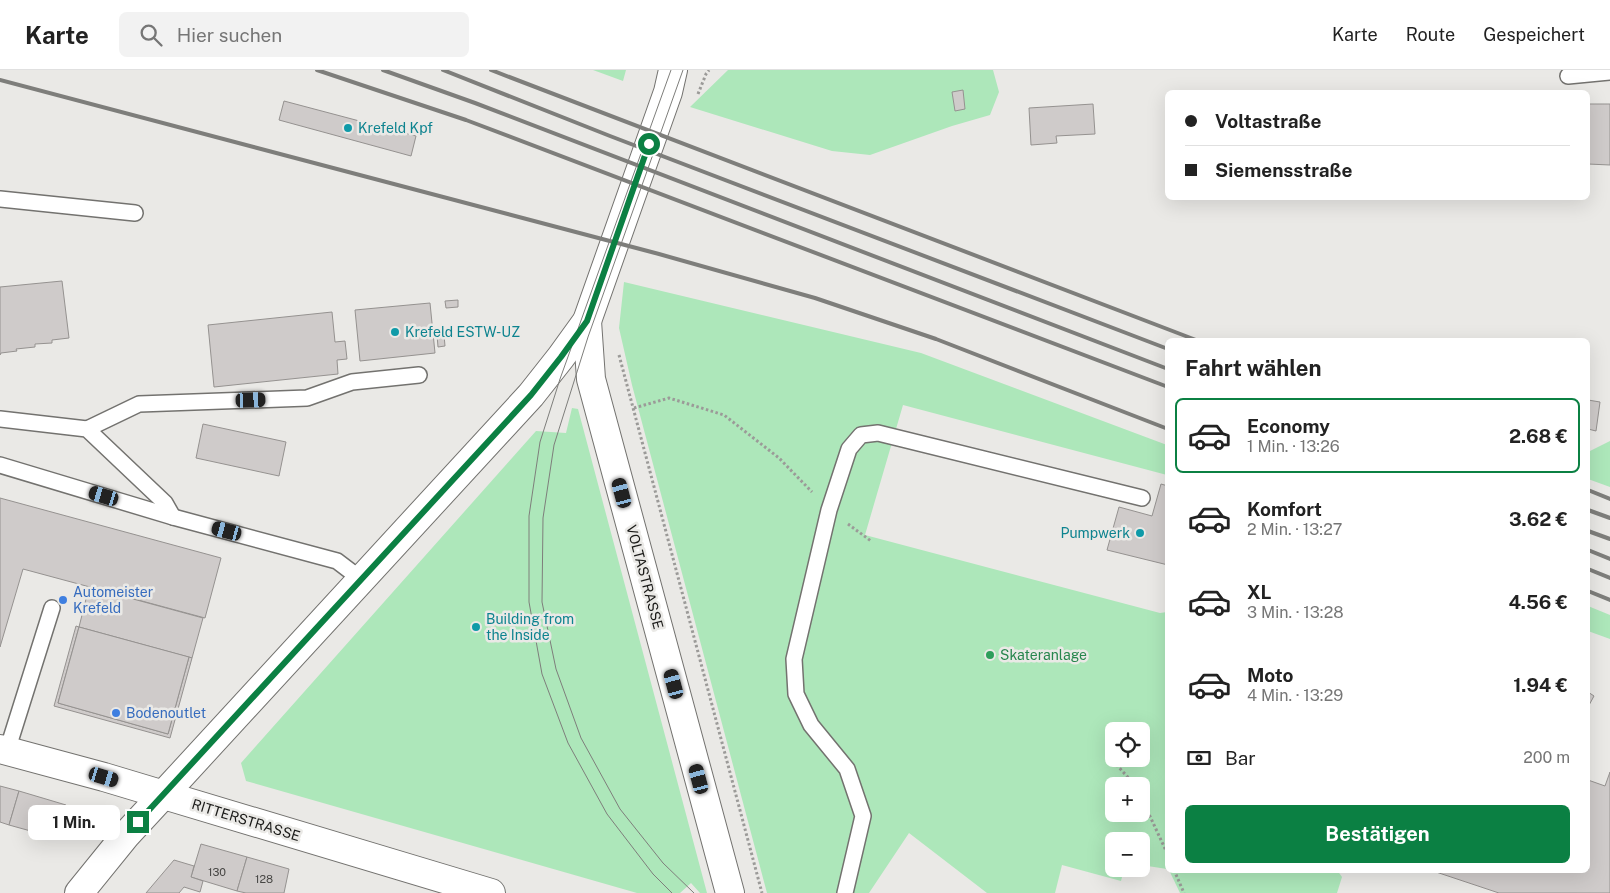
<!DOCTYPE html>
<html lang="de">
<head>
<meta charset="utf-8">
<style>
	body { margin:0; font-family:"Public Sans",sans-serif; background:#f2f2f2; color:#222; height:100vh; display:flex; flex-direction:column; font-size:19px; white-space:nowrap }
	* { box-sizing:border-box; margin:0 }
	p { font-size:16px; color:#767676 }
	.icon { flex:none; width:28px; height:28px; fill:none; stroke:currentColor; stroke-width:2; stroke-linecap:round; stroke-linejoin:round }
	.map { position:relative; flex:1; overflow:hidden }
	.side { position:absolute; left:1165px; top:268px; width:425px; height:535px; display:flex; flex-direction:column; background:#fff; border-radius:8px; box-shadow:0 5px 20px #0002 }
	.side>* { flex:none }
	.banner { position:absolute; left:1165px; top:20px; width:425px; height:110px; border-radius:8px; box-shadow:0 5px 20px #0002; display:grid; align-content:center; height:110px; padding:0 20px; background:#fff }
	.controls { position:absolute; left:1105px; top:652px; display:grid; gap:10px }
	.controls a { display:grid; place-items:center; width:45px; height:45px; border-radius:8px; background:#fff; box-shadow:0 5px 20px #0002; font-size:25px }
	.end { position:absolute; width:22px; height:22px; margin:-11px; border:6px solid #0b8043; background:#fff; box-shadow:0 0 0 2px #fff }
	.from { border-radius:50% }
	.bubble { position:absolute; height:35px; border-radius:8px; background:#fff; box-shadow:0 5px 20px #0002; font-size:16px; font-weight:700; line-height:35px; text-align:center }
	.car { position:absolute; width:15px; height:30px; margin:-15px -8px; border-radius:6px; box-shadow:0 0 4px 1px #0007; background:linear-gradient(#222 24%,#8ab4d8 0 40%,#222 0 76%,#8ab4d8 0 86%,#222 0) }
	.banner b { display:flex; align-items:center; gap:18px; height:48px; font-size:19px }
	.banner b+b { border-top:1px solid #e0e0e0 }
	.banner i { width:12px; height:12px; background:#222 }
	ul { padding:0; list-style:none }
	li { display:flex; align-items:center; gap:15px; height:75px; margin:0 10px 8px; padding:0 10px; border:2px solid transparent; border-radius:8px }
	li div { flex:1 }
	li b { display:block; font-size:19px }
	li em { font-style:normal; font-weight:700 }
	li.selected { border-color:#0b8043 }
	li>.icon { width:45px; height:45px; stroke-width:1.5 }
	h2 { padding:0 20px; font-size:22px; line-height:60px }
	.pay { display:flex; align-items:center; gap:12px; height:55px; padding:0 20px; font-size:19px }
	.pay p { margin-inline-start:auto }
	.action { display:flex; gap:10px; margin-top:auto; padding:10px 20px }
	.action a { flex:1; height:58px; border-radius:8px; background:#0b8043; color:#fff; font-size:20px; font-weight:700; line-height:58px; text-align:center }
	header { display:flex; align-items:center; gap:30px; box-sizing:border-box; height:70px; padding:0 25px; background:#fff; border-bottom:1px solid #e0e0e0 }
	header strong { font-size:24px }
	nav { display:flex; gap:28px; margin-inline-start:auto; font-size:18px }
	.search { width:350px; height:45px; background:#f2f2f2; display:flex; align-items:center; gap:12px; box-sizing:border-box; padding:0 18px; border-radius:8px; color:#767676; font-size:19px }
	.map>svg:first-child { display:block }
	.green { fill:#ade7ba; fill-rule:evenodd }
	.building { fill:#cfcbca; stroke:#959290 }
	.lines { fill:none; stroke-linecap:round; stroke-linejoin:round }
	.lane-casing { stroke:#73726f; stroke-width:18 }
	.street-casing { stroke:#73726f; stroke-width:30 }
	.secondary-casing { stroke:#73726f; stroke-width:30 }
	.path { stroke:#9b9a98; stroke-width:3; stroke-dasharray:2.5 2.5; stroke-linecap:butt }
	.lane { stroke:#fff; stroke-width:15 }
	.street { stroke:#fff; stroke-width:28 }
	.secondary { stroke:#fff; stroke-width:28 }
	.tram { stroke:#7e7e7b; stroke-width:1 }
	.rail { stroke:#7e7e7b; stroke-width:4 }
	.route { stroke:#0b8043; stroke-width:6 }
	.culture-dot { fill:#0f9aa8; stroke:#eae9e6; stroke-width:2 }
	.shop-dot { fill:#3f7fe0; stroke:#eae9e6; stroke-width:2 }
	.leisure-dot { fill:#2e9e5b; stroke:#eae9e6; stroke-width:2 }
	.labels { text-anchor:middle; stroke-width:5; stroke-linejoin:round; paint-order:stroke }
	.number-label { font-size:11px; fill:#474644 }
	.culture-label { font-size:14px; fill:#0d838f; stroke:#eae9e6; text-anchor:start }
	.street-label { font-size:14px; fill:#1a1a18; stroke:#eae9e6 }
	.shop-label { font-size:14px; fill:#366cbe; stroke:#eae9e6; text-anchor:start }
	.leisure-label { font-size:14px; fill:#27864d; stroke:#eae9e6; text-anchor:start }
</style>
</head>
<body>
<header>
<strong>Karte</strong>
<div class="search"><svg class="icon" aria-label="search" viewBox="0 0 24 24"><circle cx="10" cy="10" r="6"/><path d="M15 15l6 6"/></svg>Hier suchen</div>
<nav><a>Karte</a><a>Route</a><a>Gespeichert</a></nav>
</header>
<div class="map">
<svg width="1610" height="823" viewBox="0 0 1610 823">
	<rect width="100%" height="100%" fill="#eae9e6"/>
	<g class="green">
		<polygon points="593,0 626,0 623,11"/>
		<polygon points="728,0 993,0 999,22 990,45 952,56 870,85 832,81 690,37"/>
		<path d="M624,212L921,283L1167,375V405L903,335L865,465L1160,543L1167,542V799L1141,795V771H1114V799H1124L1121,811L1062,795L1055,823H987L909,763L869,823H767L632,315L619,258ZM1114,661H1141V689H1114ZM1114,716H1141V744H1114Z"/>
		<polygon points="572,338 578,339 707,823 700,823 691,813 680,823 637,823 246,711 241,693 536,361 566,363"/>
		<polygon points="1610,371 1610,417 1588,409 1588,382"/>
		<polygon points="1588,536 1610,545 1610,569 1588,561"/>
		<polygon points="1169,800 1337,800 1342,807 1337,823 1180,823"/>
	</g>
	<g class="building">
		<polygon points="963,20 965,39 955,41 952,22"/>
		<polygon points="284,31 416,66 411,86 279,50"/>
		<polygon points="1093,34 1095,64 1056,66 1057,73 1031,75 1029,38"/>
		<polygon points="1588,34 1610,34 1610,95 1588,94"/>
		<polygon points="62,211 69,268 52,270 52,273 35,274 35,277 16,279 17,281 1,283 0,285 0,217"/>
		<polygon points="458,230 458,237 446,238 445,231"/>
		<polygon points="430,233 435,283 360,291 355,240"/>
		<polygon points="332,242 335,272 345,271 347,289 337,290 338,304 214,317 208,255"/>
		<polygon points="437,265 444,265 445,276 438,277"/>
		<polygon points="1588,330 1600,332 1596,361 1588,359"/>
		<polygon points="203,354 286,372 279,406 196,388"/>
		<polygon points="1161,414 1168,416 1168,495 1107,480 1119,437 1152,446"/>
		<polygon points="0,428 221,488 205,548 23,499 0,577"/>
		<polygon points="89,517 203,548 192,588 79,557"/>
		<polygon points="76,556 79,557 58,633 168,664 189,587 192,588 170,668 54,636"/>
		<polygon points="79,557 189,587 168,664 58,633"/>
		<polygon points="1588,622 1594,626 1588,637"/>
		<polygon points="1610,702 1610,823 1499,823 1430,800 1588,800 1588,710 1605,716"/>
		<polygon points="0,716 19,721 9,755 0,752"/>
		<polygon points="19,721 66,735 56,768 9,755"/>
		<polygon points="201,774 247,787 237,821 191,807"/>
		<polygon points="247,787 289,799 284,823 246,823 237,821"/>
		<polygon points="174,790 194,796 191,807 203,811 200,822 184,817 179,823 146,823"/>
	</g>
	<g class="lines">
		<defs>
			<g id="lane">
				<polyline points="1568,6 1610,2"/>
				<polyline points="0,129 135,143"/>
				<polyline points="0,349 87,359 165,433 173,447"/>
				<polyline points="87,359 139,334 307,328 352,312 419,305"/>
				<polyline points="0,395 173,447 337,491 362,510"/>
				<polyline points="7,681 52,538"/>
				<polyline points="845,823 863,746 847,699 811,655 796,624 794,589 829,440 849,379 861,365 878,363 1142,428"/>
			</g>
			<g id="street">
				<polyline points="587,251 591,309 730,823"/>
				<polyline points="79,823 126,765 163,725"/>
			</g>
			<g id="secondary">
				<polyline points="0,679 104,707 491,823"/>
				<polyline points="163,725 531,325 561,287 587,251 668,22 673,0"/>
			</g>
		</defs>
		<use href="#lane" class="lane-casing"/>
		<use href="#street" class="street-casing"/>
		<use href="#secondary" class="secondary-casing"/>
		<g class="path">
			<polyline points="698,24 706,4 709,0"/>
			<polyline points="619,285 762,823"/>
			<polyline points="634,338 669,328 724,345 779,388 812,422"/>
			<polyline points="848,454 871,471"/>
			<polyline points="1113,691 1136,716"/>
			<polyline points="1141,727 1168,785"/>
			<polyline points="1174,800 1184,823"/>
		</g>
		<use href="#lane" class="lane"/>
		<use href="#street" class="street"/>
		<use href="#secondary" class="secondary"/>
		<g class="tram">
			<polyline points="671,0 560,309 540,372 529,446 529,532 542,604 568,673 607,744 653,804 672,823"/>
			<polyline points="683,0 588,267 554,375 543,448 542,532 556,599 581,668 620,739 663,793 694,823"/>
		</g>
		<g class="rail">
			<polyline points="317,0 466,50 1168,317"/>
			<polyline points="383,0 475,33 1168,299"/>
			<polyline points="443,0 610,66 1168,279"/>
			<polyline points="491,0 1196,270"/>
			<polyline points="0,10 659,184 815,228 936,269 1168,359"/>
			<polyline points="1588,420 1610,429"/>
			<polyline points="1588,440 1610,448"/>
			<polyline points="1588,461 1610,469"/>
			<polyline points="1588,480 1610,489"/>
			<polyline points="1588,499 1610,508"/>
			<polyline points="1588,521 1610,530"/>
		</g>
	</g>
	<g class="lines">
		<polyline class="route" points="138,752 531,325 561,287 587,251 649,74"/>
	</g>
	<g class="culture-dot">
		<circle cx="348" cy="58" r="5"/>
		<circle cx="395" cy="262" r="5"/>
		<circle cx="1140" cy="463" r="5"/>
		<circle cx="476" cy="557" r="5"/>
	</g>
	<g class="shop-dot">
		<circle cx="63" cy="530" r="5"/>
		<circle cx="116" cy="643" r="5"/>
	</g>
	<circle class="leisure-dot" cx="990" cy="585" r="5"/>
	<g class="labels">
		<g class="number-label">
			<text x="217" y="806">130</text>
			<text x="264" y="813">128</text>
		</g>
		<g class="culture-label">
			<text x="358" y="63">Krefeld Kpf</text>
			<text x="405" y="267">Krefeld ESTW-UZ</text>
			<text x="1130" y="468" text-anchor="end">Pumpwerk</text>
			<text x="486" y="554">Building from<tspan x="486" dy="16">the Inside</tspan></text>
		</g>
		<g class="street-label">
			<text transform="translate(645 507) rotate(75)" y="5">VOLTASTRASSE</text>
			<text transform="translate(246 750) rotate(17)" y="5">RITTERSTRASSE</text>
		</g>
		<g class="shop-label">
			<text x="73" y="527">Automeister<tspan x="73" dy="16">Krefeld</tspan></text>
			<text x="126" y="648">Bodenoutlet</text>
		</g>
		<g class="leisure-label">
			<text x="1000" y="590">Skateranlage</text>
		</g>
	</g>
</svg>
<div class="controls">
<a><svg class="icon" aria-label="locate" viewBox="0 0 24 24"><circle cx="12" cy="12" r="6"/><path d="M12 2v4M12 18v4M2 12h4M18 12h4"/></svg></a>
<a>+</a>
<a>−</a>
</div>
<i class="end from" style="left:649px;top:74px"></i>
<i class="end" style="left:138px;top:752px"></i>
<div class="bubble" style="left:28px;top:735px;width:92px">1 Min.</div>
<i class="car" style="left:251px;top:330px;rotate:88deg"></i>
<i class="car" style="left:622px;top:423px;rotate:345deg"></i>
<i class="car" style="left:104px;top:426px;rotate:287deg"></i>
<i class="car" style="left:227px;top:461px;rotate:285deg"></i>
<i class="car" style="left:674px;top:614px;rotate:345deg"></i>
<i class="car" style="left:104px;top:707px;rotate:107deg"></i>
<i class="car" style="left:699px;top:709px;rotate:345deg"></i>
<div class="banner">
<b><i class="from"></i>Voltastraße</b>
<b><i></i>Siemensstraße</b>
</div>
<section class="side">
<h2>Fahrt wählen</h2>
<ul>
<li class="selected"><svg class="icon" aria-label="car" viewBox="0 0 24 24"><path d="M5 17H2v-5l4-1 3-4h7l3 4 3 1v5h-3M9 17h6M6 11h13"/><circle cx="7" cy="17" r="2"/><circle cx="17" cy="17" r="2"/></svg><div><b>Economy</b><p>1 Min. · 13:26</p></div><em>2.68 €</em></li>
<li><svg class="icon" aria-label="car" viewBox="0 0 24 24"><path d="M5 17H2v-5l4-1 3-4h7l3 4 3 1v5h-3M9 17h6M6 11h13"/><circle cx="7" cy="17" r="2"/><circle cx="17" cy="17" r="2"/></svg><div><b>Komfort</b><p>2 Min. · 13:27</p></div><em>3.62 €</em></li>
<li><svg class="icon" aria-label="car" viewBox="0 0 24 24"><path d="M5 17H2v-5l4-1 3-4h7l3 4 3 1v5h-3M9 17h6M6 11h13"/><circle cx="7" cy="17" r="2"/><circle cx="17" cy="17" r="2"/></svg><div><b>XL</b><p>3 Min. · 13:28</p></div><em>4.56 €</em></li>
<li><svg class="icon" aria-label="car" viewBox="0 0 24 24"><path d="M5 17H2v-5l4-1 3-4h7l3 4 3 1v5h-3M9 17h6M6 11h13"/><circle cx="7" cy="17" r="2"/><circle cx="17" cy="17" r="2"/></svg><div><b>Moto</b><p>4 Min. · 13:29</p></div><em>1.94 €</em></li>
</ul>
<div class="pay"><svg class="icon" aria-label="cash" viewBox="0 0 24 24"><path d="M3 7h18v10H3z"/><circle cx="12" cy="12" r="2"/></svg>Bar<p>200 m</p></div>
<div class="action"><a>Bestätigen</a></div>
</section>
</div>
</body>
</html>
